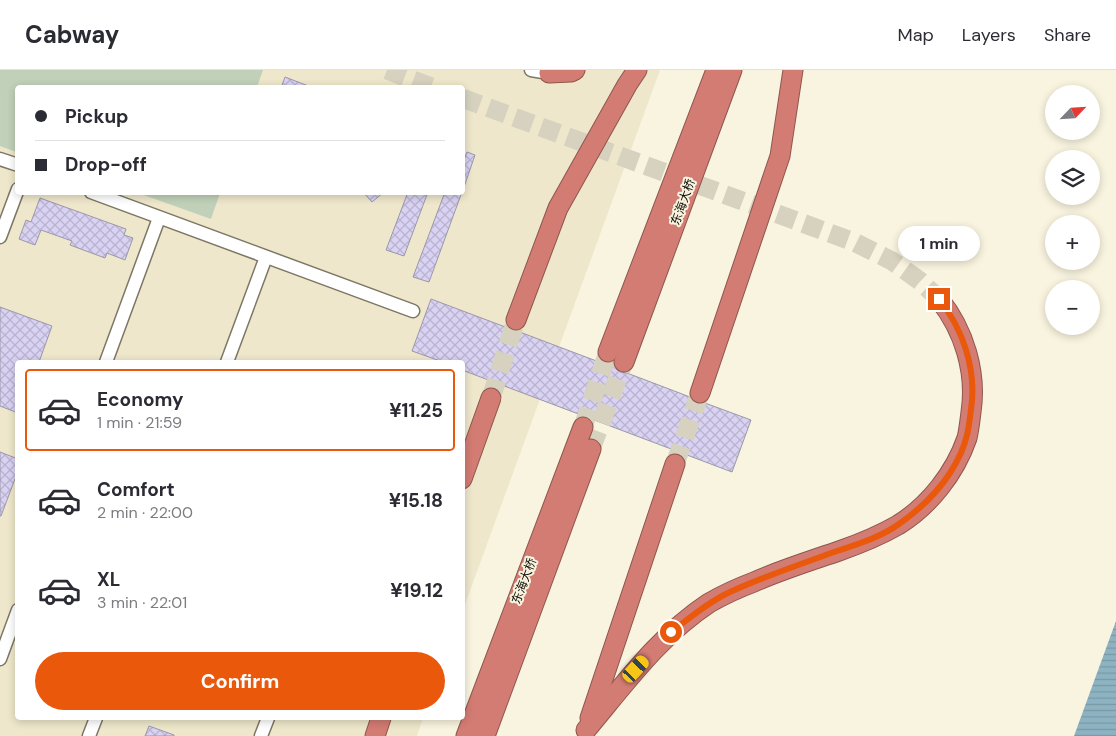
<!DOCTYPE html>
<html lang="en">
<head>
<meta charset="utf-8">
<style>
	body { margin:0; font-family:"DM Sans","Noto Sans SC",sans-serif; background:#f7f7f7; color:#2b2b33; height:100vh; display:flex; flex-direction:column; font-size:19px; white-space:nowrap }
	* { box-sizing:border-box; margin:0 }
	p { font-size:16px; color:#7c7c81 }
	.icon { flex:none; width:28px; height:28px; fill:none; stroke:currentColor; stroke-width:2; stroke-linecap:round; stroke-linejoin:round }
	.map { position:relative; flex:1; overflow:hidden }
	.sheet { position:absolute; left:15px; top:290px; width:450px; height:360px; display:flex; flex-direction:column; background:#fff; border-radius:5px; box-shadow:0 2px 8px #0003 }
	.sheet>* { flex:none }
	.hud { position:absolute; left:15px; top:15px; width:450px; height:110px; border-radius:5px; box-shadow:0 2px 8px #0003; display:grid; align-content:center; height:110px; padding:0 20px; background:#fff }
	.needle { width:32px; rotate:65deg }
	.tools { position:absolute; left:1045px; top:15px; display:grid; gap:10px }
	.tools a { display:grid; place-items:center; width:55px; height:55px; border-radius:50%; background:#fff; box-shadow:0 2px 8px #0003; font-size:25px }
	.end { position:absolute; width:22px; height:22px; margin:-11px; border:6px solid #ea580c; background:#fff; box-shadow:0 0 0 2px #fff }
	.from { border-radius:50% }
	.bubble { position:absolute; height:35px; border-radius:18px; background:#fff; box-shadow:0 2px 8px #0003; font-size:16px; font-weight:700; line-height:35px; text-align:center }
	.car { position:absolute; width:15px; height:30px; margin:-15px -8px; border-radius:6px; box-shadow:0 0 4px 1px #0007; background:linear-gradient(#f5c518 24%,#345 0 40%,#f5c518 0 76%,#345 0 86%,#f5c518 0) }
	.hud b { display:flex; align-items:center; gap:18px; height:48px; font-size:19px }
	.hud b+b { border-top:1px solid #e1e1e2 }
	.hud i { width:12px; height:12px; background:#2b2b33 }
	ul { padding:9px 0 0; list-style:none }
	li { display:flex; align-items:center; gap:15px; height:82px; margin:0 10px 8px; padding:0 10px; border:2px solid transparent; border-radius:5px }
	li div { flex:1 }
	li b { display:block; font-size:19px }
	li em { font-style:normal; font-weight:700 }
	li.on { border-color:#ea580c }
	li>.icon { width:45px; height:45px; stroke-width:1.5 }
	.primary-button { display:flex; gap:10px; margin-top:auto; padding:10px 20px }
	.primary-button a { flex:1; height:58px; border-radius:30px; background:#ea580c; color:#fff; font-size:20px; font-weight:700; line-height:58px; text-align:center }
	header { display:flex; align-items:center; gap:30px; box-sizing:border-box; height:70px; padding:0 25px; background:#fff; border-bottom:1px solid #e1e1e2 }
	header strong { font-size:24px }
	nav { display:flex; gap:28px; margin-inline-start:auto; font-size:18px }
	.map>svg:first-child { display:block }
	.built { fill:#eee7cb; fill-rule:evenodd }
	.green { fill:#c1d1b9 }
	.water { fill:url(#water-rules) }
	.building { fill:url(#building-cross-hatch); stroke:#9b97aa }
	.lines { fill:none; stroke-linecap:round; stroke-linejoin:round }
	.highway-tunnel { stroke:#d6d2bf; stroke-width:19; stroke-dasharray:19 9; stroke-linecap:butt }
	.minor-casing { stroke:#7c7765; stroke-width:15 }
	.highway-casing { stroke:#8e564e; stroke-width:21 }
	.minor { stroke:#fff; stroke-width:12 }
	.highway { stroke:#d27c73; stroke-width:19 }
	.route { stroke:#ea580c; stroke-width:6 }
	.labels { text-anchor:middle; stroke-width:4; stroke-linejoin:round; paint-order:stroke }
	.street-label { font-size:12px; fill:#110f09; stroke:#f9f4df }
</style>
</head>
<body>
<header>
<strong>Cabway</strong>
<nav><a>Map</a><a>Layers</a><a>Share</a></nav>
</header>
<div class="map">
<svg width="1116" height="666" viewBox="0 0 1116 666">
	<defs>
		<pattern id="water-rules" width="6" height="5" patternUnits="userSpaceOnUse" patternTransform="scale(1.25)"><rect width="6" height="5" fill="#8db2c1"/><path d="M0 2.5h6" fill="none" stroke="#7998a4"/></pattern>
		<pattern id="building-cross-hatch" width="8" height="8" patternUnits="userSpaceOnUse" patternTransform="scale(1.25)"><rect width="8" height="8" fill="#d9d2f3"/><path d="M0 0l8 8M0 8l8-8" fill="none" stroke="#b9b3cf"/></pattern>
	</defs>
	<rect width="100%" height="100%" fill="#f9f4df"/>
	<path class="built" d="M0,0H660L463,540L462,292H18V648H423L417,666H0ZM18,18H462V122H18Z"/>
	<g class="green">
		<polygon points="0,0 263,0 257,17 18,18 18,78 16,82 0,76"/>
		<polygon points="138,123 220,123 211,149"/>
	</g>
	<polygon class="water" points="1116,551 1116,666 1074,666"/>
	<g class="building">
		<polygon points="285,7 311,17 311,18 281,18"/>
		<polygon points="467,82 475,85 464,117 462,116 462,95"/>
		<polygon points="363,122 384,122 372,132"/>
		<polygon points="408,122 428,122 404,186 386,180"/>
		<polygon points="445,122 462,122 429,212 413,207"/>
		<polygon points="40,128 126,159 124,165 133,168 125,190 107,183 105,188 70,175 72,171 41,160 35,175 19,169 26,150 31,152"/>
		<polygon points="431,229 508,258 513,261 517,261 615,298 620,302 627,303 690,327 692,331 696,333 702,334 705,333 751,350 732,402 462,300 462,292 443,292 412,281"/>
		<polygon points="0,237 52,256 39,292 18,292 18,343 0,336"/>
		<polygon points="0,382 18,389 18,401 1,446 0,446"/>
		<polygon points="149,656 174,665 174,666 145,666"/>
	</g>
	<g class="lines">
		<g class="highway-tunnel">
			<polyline points="387,0 434,18"/>
			<polyline points="462,28 854,172 892,191 920,211 939,229"/>
			<polyline points="491,328 516,250"/>
			<polyline points="583,357 608,282"/>
			<polyline points="591,379 624,292"/>
			<polyline points="675,394 700,323"/>
		</g>
		<defs>
			<g id="minor">
				<polyline points="531,0 549,3"/>
				<polyline points="0,89 18,95"/>
				<polyline points="91,122 413,241"/>
				<polyline points="0,167 18,119"/>
				<polyline points="106,292 159,148"/>
				<polyline points="227,292 266,187"/>
				<polyline points="0,589 18,540"/>
				<polyline points="89,666 96,648"/>
				<polyline points="261,666 268,648"/>
			</g>
			<g id="highway">
				<polyline points="549,3 571,2 575,0"/>
				<polyline points="516,250 558,138 627,15 637,0"/>
				<polyline points="608,282 716,0"/>
				<polyline points="624,292 732,0"/>
				<polyline points="700,323 780,86 793,0"/>
				<polyline points="462,409 491,328"/>
				<polyline points="590,648 675,394"/>
				<path d="M586,660C624,615 659,566 709,533C723,525 738,518 754,512C781,500 810,491 839,481C859,474 879,466 898,455C929,436 955,403 967,368C969,360 970,350 971,342C977,302 964,260 939,229"/>
				<polyline points="375,666 381,648"/>
				<polyline points="466,666 583,357"/>
				<polyline points="485,666 591,379"/>
			</g>
		</defs>
		<use href="#minor" class="minor-casing"/>
		<use href="#highway" class="highway-casing"/>
		<use href="#minor" class="minor"/>
		<use href="#highway" class="highway"/>
	</g>
	<g class="lines">
		<path class="route" d="M671,562C690,548 708,532 730,522C765,506 801,494 837,481C858,474 881,467 899,454C919,440 937,423 950,403C957,392 964,378 967,365C969,357 970,347 971,339C977,300 963,259 939,229"/>
	</g>
	<g class="labels">
		<g class="street-label">
			<text transform="translate(683 132) rotate(-70)" y="4">东海大桥</text>
			<text transform="translate(524 511) rotate(-69)" y="4">东海大桥</text>
		</g>
	</g>
</svg>
<div class="tools">
<a><svg class="needle" viewBox="-14 -14 28 28"><path d="M0-13l5 13h-10z" fill="#e53935"/><path d="M0 13l5-13h-10z" fill="#7c7c81"/></svg></a>
<a><svg class="icon" aria-label="layers" viewBox="0 0 24 24"><path d="M12 4l9 5-9 5-9-5zM3 14l9 5 9-5"/></svg></a>
<a>+</a>
<a>−</a>
</div>
<i class="end from" style="left:671px;top:562px"></i>
<i class="end" style="left:939px;top:229px"></i>
<div class="bubble" style="left:898px;top:156px;width:82px">1 min</div>
<i class="car" style="left:636px;top:599px;rotate:43deg"></i>
<div class="hud">
<b><i class="from"></i>Pickup</b>
<b><i></i>Drop-off</b>
</div>
<section class="sheet">
<ul>
<li class="on"><svg class="icon" aria-label="car" viewBox="0 0 24 24"><path d="M5 17H2v-5l4-1 3-4h7l3 4 3 1v5h-3M9 17h6M6 11h13"/><circle cx="7" cy="17" r="2"/><circle cx="17" cy="17" r="2"/></svg><div><b>Economy</b><p>1 min · 21:59</p></div><em>¥11.25</em></li>
<li><svg class="icon" aria-label="car" viewBox="0 0 24 24"><path d="M5 17H2v-5l4-1 3-4h7l3 4 3 1v5h-3M9 17h6M6 11h13"/><circle cx="7" cy="17" r="2"/><circle cx="17" cy="17" r="2"/></svg><div><b>Comfort</b><p>2 min · 22:00</p></div><em>¥15.18</em></li>
<li><svg class="icon" aria-label="car" viewBox="0 0 24 24"><path d="M5 17H2v-5l4-1 3-4h7l3 4 3 1v5h-3M9 17h6M6 11h13"/><circle cx="7" cy="17" r="2"/><circle cx="17" cy="17" r="2"/></svg><div><b>XL</b><p>3 min · 22:01</p></div><em>¥19.12</em></li>
</ul>
<div class="primary-button"><a>Confirm</a></div>
</section>
</div>
</body>
</html>
